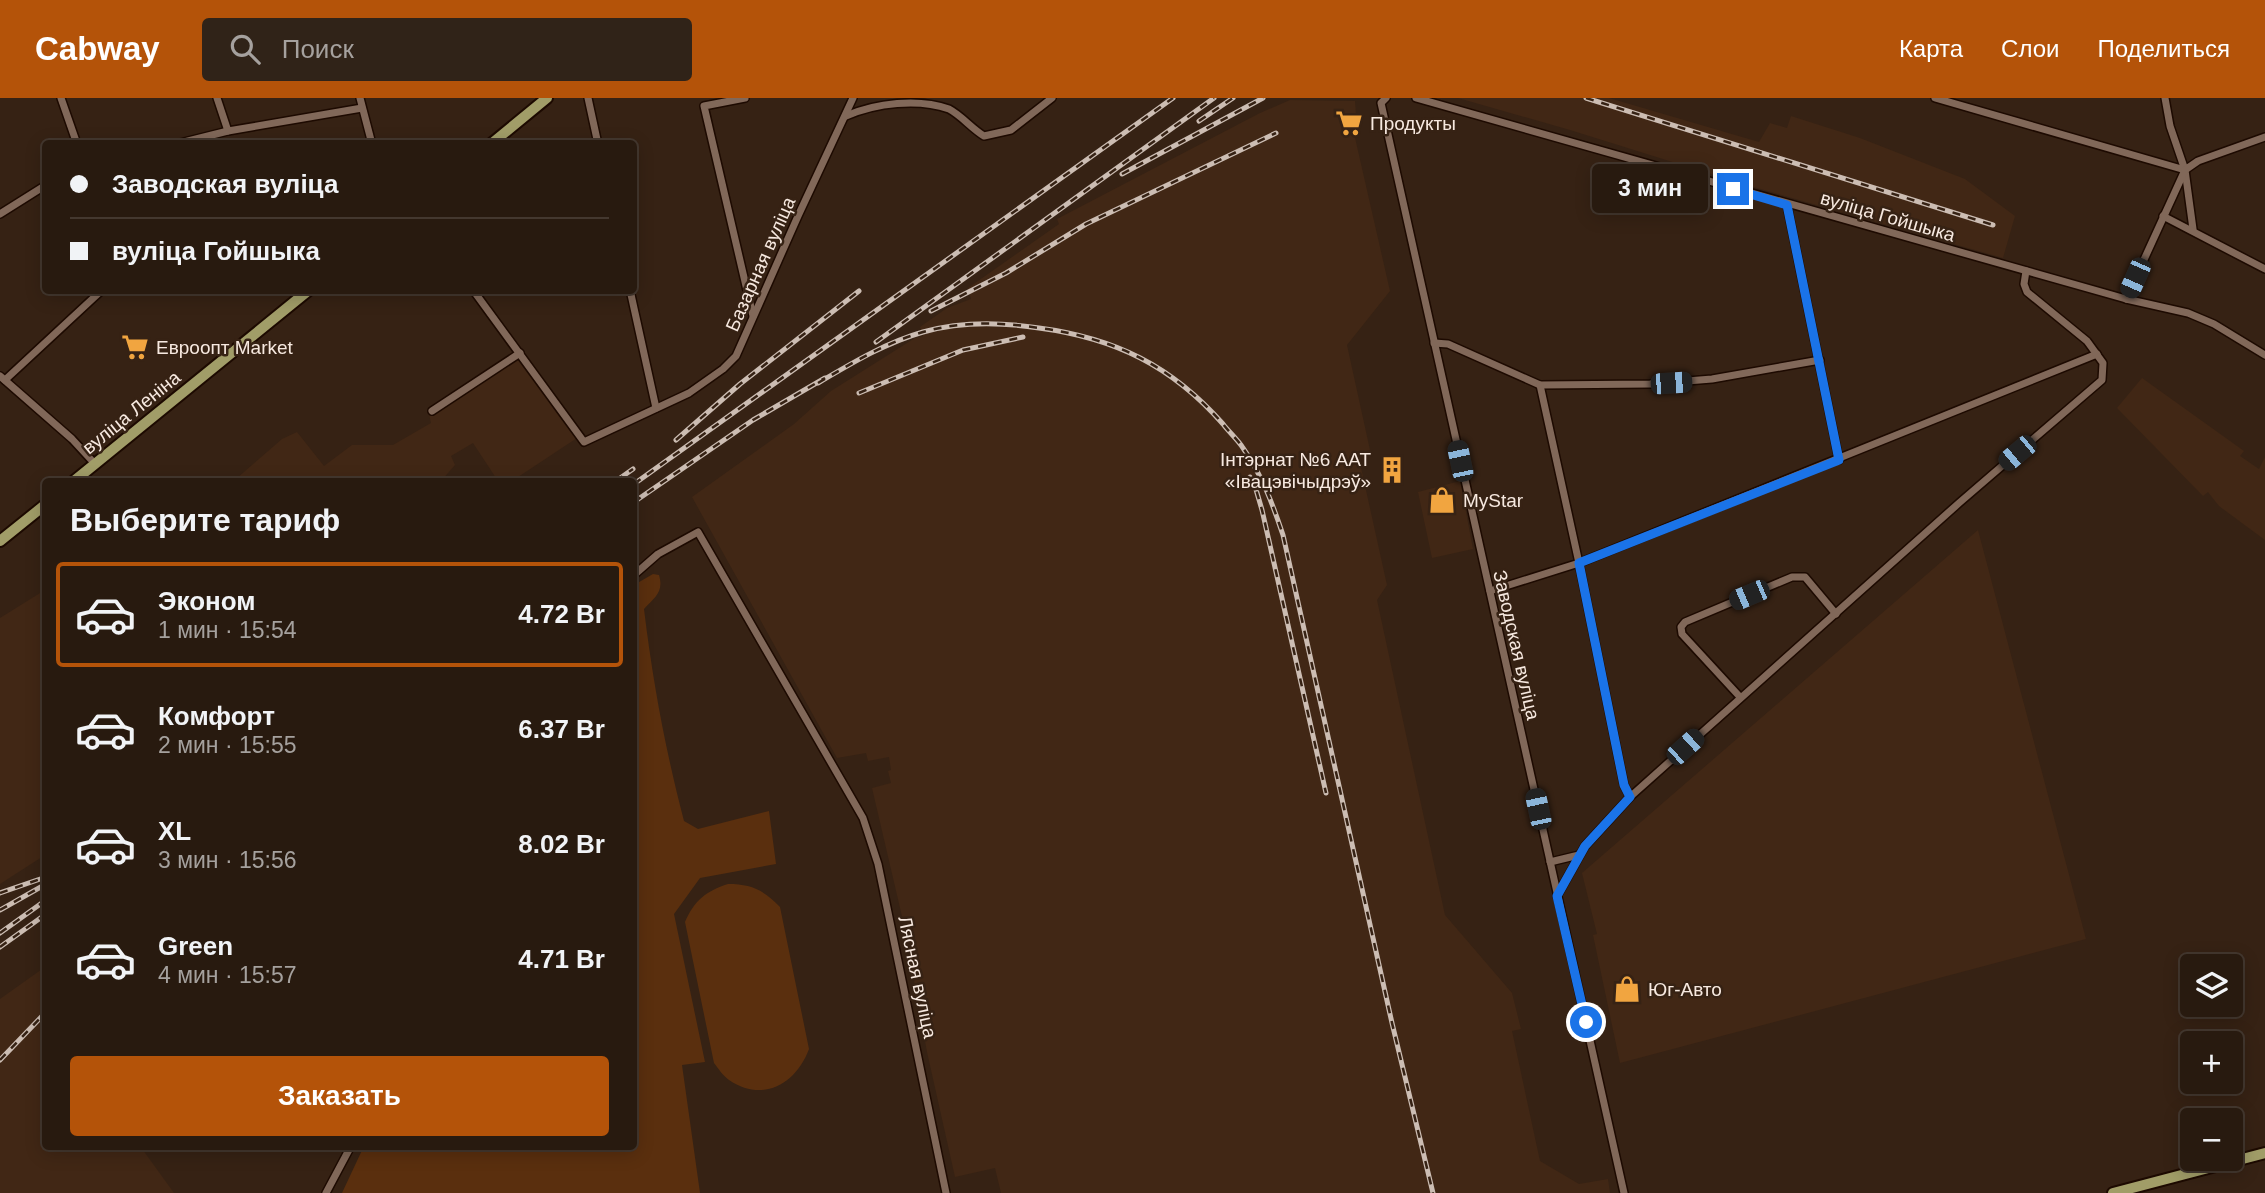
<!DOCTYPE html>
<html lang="ru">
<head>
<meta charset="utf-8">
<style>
	body { margin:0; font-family:Arial,sans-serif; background:#302318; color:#f1f3f6; height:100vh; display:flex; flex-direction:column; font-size:26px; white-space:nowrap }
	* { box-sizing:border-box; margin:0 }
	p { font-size:23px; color:#a5a19e }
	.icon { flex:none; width:38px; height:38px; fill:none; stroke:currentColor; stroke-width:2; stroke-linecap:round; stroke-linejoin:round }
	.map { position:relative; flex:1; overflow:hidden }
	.panel { position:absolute; left:42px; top:380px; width:595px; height:672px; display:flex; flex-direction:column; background:#281a0f; border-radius:7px; box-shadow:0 4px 18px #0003,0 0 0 2px #44382f }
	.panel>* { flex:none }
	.banner { position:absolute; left:42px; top:42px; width:595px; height:154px; border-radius:7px; box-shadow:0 4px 18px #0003,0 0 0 2px #44382f; display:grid; align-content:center; height:154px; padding:0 28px; background:#281a0f }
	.controls { position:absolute; left:2180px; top:856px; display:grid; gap:14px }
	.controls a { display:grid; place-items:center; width:63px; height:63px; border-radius:7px; background:#281a0f; box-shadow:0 4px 18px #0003,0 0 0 2px #44382f; font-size:35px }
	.end { position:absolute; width:32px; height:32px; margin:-16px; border:9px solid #1a73e8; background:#fff; box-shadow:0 0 0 4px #fff }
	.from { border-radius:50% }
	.bubble { position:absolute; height:49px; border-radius:7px; background:#281a0f; box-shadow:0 4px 18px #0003,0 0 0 2px #44382f; font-size:23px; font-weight:700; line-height:49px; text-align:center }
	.car { position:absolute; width:21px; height:42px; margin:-21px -10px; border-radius:9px; box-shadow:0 0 5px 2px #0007; background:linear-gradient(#222 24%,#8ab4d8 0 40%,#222 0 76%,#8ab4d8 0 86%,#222 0) }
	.banner b { display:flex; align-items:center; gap:24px; height:66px; font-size:26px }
	.banner b+b { border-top:2px solid #44382f }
	.banner i { width:18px; height:18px; background:#f1f3f6 }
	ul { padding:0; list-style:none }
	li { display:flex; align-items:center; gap:21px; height:105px; margin:0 14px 10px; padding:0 14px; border:4px solid transparent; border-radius:7px }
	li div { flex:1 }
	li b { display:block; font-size:26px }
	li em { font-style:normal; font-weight:700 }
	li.active { border-color:#b45309 }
	li>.icon { width:63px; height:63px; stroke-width:1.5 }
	h2 { padding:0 28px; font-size:32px; line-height:84px }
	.button { display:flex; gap:14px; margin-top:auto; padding:14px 28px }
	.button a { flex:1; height:80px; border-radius:7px; background:#b45309; color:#fff; font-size:28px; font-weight:700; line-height:80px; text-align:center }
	header { display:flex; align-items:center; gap:42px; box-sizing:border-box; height:98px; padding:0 35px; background:#b45309; color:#fff }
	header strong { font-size:33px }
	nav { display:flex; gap:38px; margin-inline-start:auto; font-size:24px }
	.search { width:490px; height:63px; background:#302318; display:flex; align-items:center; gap:18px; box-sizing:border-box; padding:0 24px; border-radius:7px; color:#a5a19e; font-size:26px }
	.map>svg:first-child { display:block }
	.built { fill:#412715 }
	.green { fill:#5a2f0e }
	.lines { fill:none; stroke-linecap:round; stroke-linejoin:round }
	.minor-casing { stroke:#1d0a01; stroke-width:10 }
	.primary-casing { stroke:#1d0a01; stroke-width:14 }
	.minor { stroke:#816859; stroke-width:7 }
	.primary { stroke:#a19d68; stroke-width:10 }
	.rail-casing { stroke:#ccbdb3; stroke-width:5 }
	.rail { stroke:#362214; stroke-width:2.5; stroke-dasharray:8; stroke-linecap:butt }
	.route { stroke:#1a73e8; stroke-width:9 }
	.labels { text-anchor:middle; stroke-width:5; stroke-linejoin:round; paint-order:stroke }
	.poi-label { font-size:19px; fill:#f7e9e0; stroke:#362214; text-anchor:start }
	.street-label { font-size:19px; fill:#f7e9e0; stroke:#362214 }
</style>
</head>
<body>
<header>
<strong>Cabway</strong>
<div class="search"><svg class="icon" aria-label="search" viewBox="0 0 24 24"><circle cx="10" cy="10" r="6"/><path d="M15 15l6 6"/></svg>Поиск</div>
<nav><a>Карта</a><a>Слои</a><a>Поделиться</a></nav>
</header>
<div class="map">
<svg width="2265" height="1095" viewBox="0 0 2265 1095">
	<rect width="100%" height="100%" fill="#362214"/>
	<g class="built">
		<polygon points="1458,0 1609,0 1759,44 1770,25 1787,30 1791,18 1860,40 1965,81 2015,118 2003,160 1743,86 1570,32"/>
		<polygon points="1290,2 1355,3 1357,29 1353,30 1356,44 1390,193 1347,247 1370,352 1358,356 1387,487 1377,502 1445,817 1512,895 1521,931 1512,933 1540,1063 1579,1086 1608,1081 1610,1095 1001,1095 995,1070 955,1079 927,954 904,827 872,690 891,685 888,673 891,672 889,659 868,663 866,655 837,660 692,399 794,326 831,293 915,240 923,238 920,229 947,210 971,201 968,190 1059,126 1057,121 1260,15"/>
		<polygon points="513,254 577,340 512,383 498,383 473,345 451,358 455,367 441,383 227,383 233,378 236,381 282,341 297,334 324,368 352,347 393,347 431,325 428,311"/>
		<polygon points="2142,280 2244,353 2240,358 2259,371 2265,359 2265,442 2219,408 2208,394 2203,398 2117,310"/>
		<polygon points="1460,383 1473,451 1432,460 1418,394"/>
		<polygon points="1978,432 2086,841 1620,965 1593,837 1597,836 1595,828 1582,775"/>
		<polygon points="45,492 45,757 0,786 0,520"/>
		<polygon points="45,869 46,1048 140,1048 174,1095 0,1095 0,901"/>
	</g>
	<g class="green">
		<path d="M653,476L659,477C664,494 655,499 644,511C653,585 665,650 684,723L698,731L769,713L776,766L700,780L674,816L705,964L682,967L700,1095H342L364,1048H634V487Z"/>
		<path d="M728,786C751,786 764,792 780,809L809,951C796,986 763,1005 729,982C723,978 718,970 714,965L685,824C694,803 706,793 728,786Z"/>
	</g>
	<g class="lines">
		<defs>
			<g id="minor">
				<polyline points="61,0 77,46"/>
				<polyline points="217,0 228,33"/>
				<polyline points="360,0 372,46"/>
				<polyline points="588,0 598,46"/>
				<polyline points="745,0 704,8 753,218"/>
				<polyline points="1386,0 1381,5 1624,1095"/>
				<polyline points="1416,0 2126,201 2188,215 2214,226 2265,257"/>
				<polyline points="1935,0 2185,72"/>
				<polyline points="2165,0 2170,28 2185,72 2193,131"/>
				<path d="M846,18C876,5 918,0 949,11C962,18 971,30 984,38L1011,32L1052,0"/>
				<polyline points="176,46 228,33 362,10"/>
				<polyline points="1787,107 1839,362"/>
				<polyline points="0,116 46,87"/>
				<polyline points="2163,118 2265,171"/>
				<polyline points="473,192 584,344 689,295 723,271 736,258 798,118 853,0"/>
				<polyline points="630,192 656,310"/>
				<polyline points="2126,201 2185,72 2198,63 2265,39"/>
				<polyline points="1434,245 1448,246 1540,287 1650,286 1712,281 1820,262"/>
				<polyline points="0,278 72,341 95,366"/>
				<polyline points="5,282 102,192"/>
				<polyline points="1540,287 1579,465 1624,687 1630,699"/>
				<polyline points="432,313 520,255"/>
				<polyline points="634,477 658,456 698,434 863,720 878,766 946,1095"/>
				<polyline points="1490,493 1579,465 2097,256"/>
				<polyline points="1740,599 1682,536 1681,529 1685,524 1792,479 1805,479 1836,516"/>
				<polyline points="1550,764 1579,757"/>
				<polyline points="1557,798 1585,748 1630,699 1959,405 2102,282 2103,265 2087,243 2027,194 2024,186 2026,173"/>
				<polyline points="326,1095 351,1048"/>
			</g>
			<g id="primary">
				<polyline points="491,46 547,0"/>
				<polyline points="74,383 309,192"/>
				<polyline points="0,443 46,406"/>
				<polyline points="2113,1095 2265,1055"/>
			</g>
		</defs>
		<use href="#minor" class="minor-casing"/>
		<use href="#primary" class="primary-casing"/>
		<use href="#minor" class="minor"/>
		<use href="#primary" class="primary"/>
		<defs>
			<g id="rail">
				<polyline points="1586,0 1993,127"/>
				<polyline points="1199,23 1233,0"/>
				<polyline points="1122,76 1263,0"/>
				<polyline points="931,213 1006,175 1086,126 1276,35"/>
				<polyline points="876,244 1214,0"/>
				<path d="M818,285C852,265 885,245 923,234C962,223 1000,224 1039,230C1115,240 1172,268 1223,326C1229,334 1238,342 1243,350C1262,377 1273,407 1283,437L1392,925L1433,1095"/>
				<polyline points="859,295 963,252 1023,239"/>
				<polyline points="676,342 740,286 859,193"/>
				<polyline points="1250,379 1255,388 1262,412 1326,695"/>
				<polyline points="616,383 633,371"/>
				<polyline points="634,386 1173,0"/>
				<polyline points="634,404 753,322 825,280"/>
				<polyline points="0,795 46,779"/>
				<polyline points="0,812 46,786"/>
				<polyline points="0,835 46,802"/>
				<polyline points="0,849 46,816"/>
				<polyline points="0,962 46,914"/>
			</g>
		</defs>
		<use href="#rail" class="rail-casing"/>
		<use href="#rail" class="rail"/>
	</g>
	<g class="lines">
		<polyline class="route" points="1586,924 1557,798 1585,748 1630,699 1624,687 1579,465 1839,362 1787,107 1733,91"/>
	</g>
	<defs>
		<symbol id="supermarket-bare" viewBox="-9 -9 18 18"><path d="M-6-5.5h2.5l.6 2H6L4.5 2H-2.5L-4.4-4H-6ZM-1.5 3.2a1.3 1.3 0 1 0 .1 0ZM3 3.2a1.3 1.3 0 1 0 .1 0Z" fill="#f1a540" stroke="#362214" stroke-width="2.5" paint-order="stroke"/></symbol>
		<symbol id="building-bare" viewBox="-9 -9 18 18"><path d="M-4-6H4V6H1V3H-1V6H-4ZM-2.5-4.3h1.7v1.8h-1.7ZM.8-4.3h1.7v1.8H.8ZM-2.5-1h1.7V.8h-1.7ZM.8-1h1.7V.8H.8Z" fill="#f1a540" stroke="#362214" stroke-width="2.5" paint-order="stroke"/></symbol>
		<symbol id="shop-bare" viewBox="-9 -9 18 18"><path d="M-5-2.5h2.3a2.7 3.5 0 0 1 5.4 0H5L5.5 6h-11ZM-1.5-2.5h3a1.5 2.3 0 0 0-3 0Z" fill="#f1a540" stroke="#362214" stroke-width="2.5" paint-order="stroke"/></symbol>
	</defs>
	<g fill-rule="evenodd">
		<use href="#supermarket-bare" x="1330" y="6" width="38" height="38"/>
		<use href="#supermarket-bare" x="116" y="230" width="38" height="38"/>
		<use href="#building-bare" x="1373" y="353" width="38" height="38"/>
		<use href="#shop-bare" x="1423" y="383" width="38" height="38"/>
		<use href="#shop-bare" x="1608" y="872" width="38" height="38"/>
	</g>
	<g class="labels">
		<g class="poi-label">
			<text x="1370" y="32">Продукты</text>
			<text x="156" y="256">Евроопт Market</text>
			<text x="1371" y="368" text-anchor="end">Інтэрнат №6 ААТ<tspan x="1371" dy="22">«Івацэвічыдрэў»</tspan></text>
			<text x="1463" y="409">MyStar</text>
			<text x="1648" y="898">Юг-Авто</text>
		</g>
		<g class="street-label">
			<text transform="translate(1888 118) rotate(16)" y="7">вуліца Гойшыка</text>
			<text transform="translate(760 166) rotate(-66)" y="7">Базарная вуліца</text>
			<text transform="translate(131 314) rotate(-39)" y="7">вуліца Леніна</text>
			<text transform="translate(1517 547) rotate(77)" y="7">Заводская вуліца</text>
			<text transform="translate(918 879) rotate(78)" y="7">Лясная вуліца</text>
		</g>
	</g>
</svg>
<div class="controls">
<a><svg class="icon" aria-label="layers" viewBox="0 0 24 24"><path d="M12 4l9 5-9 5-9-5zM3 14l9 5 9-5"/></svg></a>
<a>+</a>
<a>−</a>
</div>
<i class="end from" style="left:1586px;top:924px"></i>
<i class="end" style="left:1733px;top:91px"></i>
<div class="bubble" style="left:1592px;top:66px;width:116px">3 мин</div>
<i class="car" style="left:2135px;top:180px;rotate:204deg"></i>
<i class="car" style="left:1671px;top:285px;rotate:86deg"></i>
<i class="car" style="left:2017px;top:355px;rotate:230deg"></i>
<i class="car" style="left:1460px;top:363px;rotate:348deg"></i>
<i class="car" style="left:1749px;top:497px;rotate:247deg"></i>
<i class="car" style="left:1685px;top:649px;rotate:48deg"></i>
<i class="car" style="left:1538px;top:711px;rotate:348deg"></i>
<div class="banner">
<b><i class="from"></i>Заводская вуліца</b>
<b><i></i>вуліца Гойшыка</b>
</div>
<section class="panel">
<h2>Выберите тариф</h2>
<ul>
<li class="active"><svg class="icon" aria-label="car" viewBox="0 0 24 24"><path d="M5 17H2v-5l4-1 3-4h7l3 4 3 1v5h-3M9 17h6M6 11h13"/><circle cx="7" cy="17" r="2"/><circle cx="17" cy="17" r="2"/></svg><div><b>Эконом</b><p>1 мин · 15:54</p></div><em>4.72 Br</em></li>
<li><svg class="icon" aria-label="car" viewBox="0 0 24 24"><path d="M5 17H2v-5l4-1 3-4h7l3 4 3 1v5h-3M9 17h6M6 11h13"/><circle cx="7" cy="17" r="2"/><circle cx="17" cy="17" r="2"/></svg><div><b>Комфорт</b><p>2 мин · 15:55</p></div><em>6.37 Br</em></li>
<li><svg class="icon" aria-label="car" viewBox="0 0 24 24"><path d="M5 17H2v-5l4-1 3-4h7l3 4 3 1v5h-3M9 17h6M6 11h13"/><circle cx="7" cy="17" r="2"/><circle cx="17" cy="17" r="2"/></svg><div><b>XL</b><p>3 мин · 15:56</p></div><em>8.02 Br</em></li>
<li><svg class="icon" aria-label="car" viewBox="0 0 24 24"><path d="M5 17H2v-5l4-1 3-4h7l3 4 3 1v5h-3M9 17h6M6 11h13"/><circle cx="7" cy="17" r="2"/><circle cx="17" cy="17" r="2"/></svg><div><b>Green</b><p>4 мин · 15:57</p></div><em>4.71 Br</em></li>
</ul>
<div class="button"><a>Заказать</a></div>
</section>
</div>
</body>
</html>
